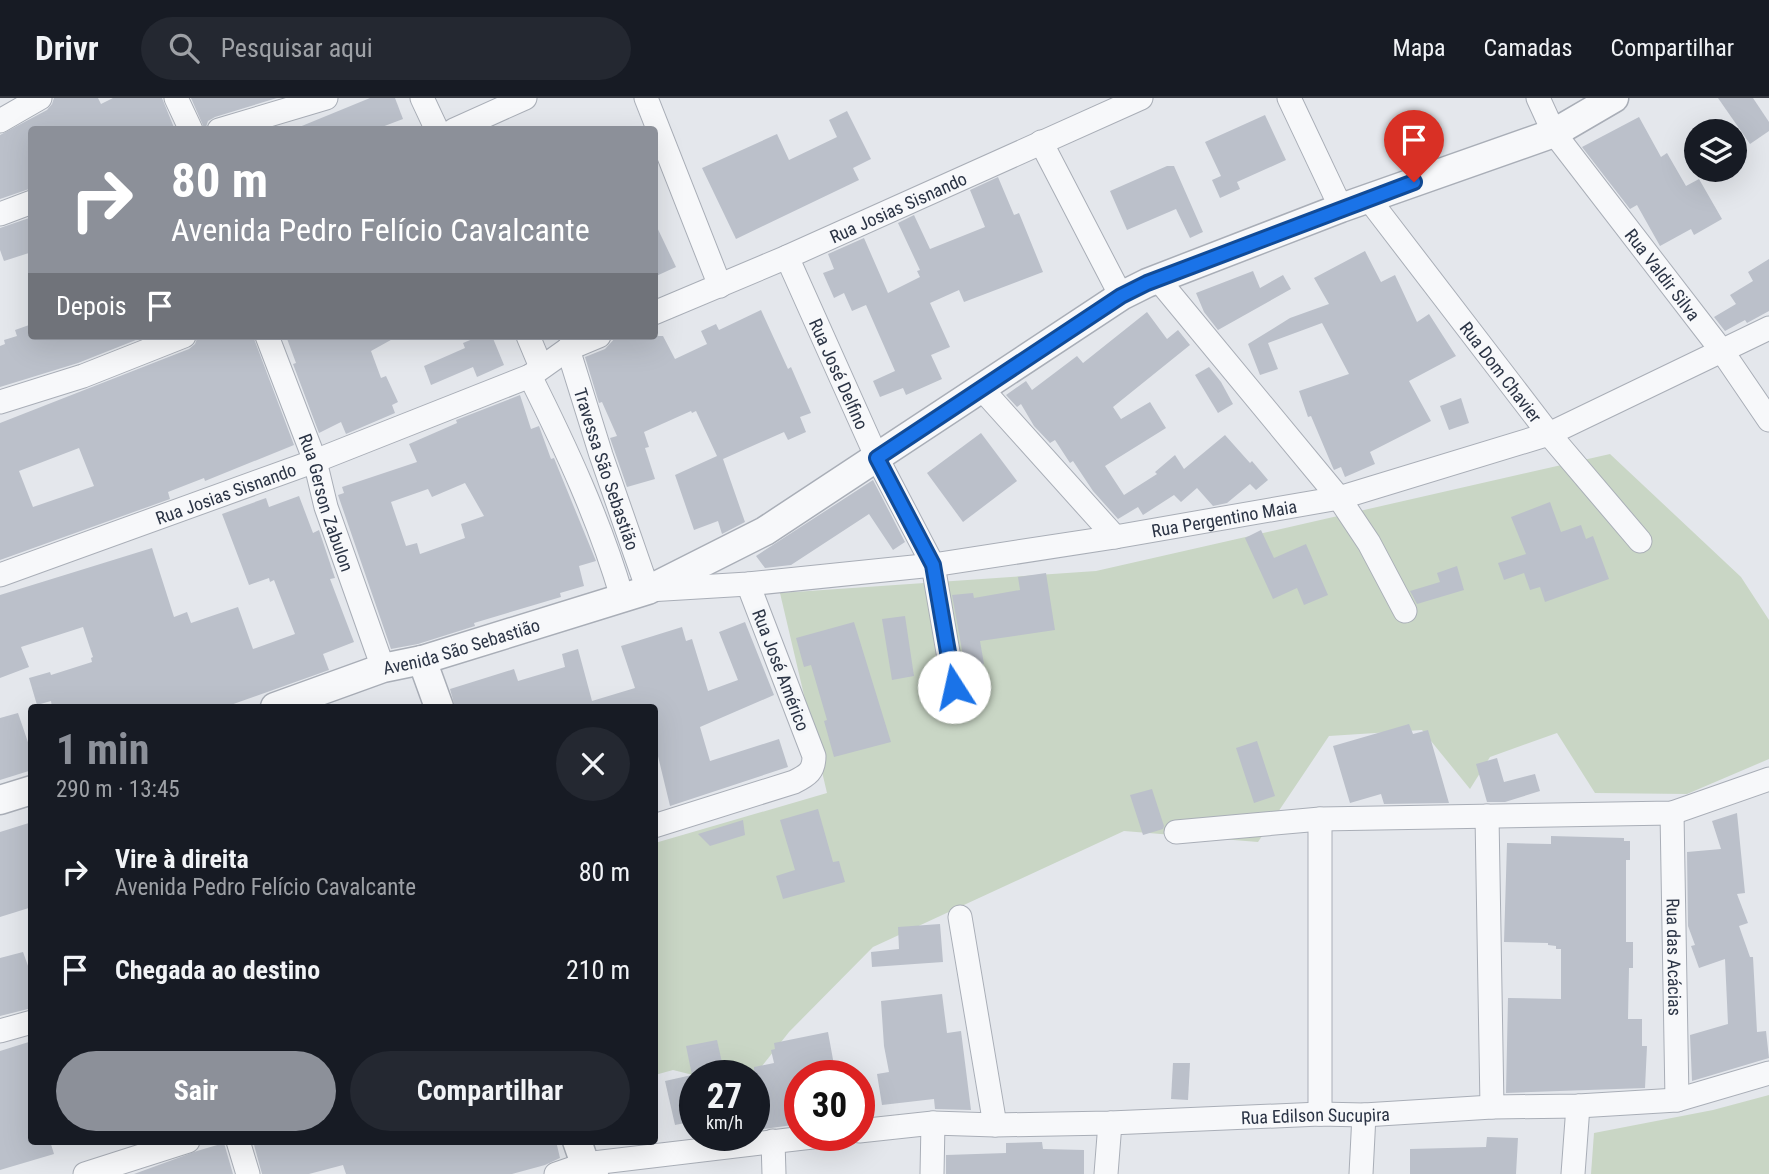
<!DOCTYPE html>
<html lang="pt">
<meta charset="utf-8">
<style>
:root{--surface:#171b24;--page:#242831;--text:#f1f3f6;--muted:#9ea1a6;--line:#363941;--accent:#8c9099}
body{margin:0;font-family:"Roboto Condensed",sans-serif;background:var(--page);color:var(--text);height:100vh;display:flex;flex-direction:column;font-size:26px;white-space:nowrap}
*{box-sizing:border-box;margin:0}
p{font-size:23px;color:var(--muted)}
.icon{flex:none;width:38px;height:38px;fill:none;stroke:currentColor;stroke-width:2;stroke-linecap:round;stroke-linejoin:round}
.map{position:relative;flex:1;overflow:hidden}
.details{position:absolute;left:28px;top:606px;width:630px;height:441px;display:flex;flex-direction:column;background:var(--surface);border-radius:7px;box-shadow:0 7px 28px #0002}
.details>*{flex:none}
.top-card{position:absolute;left:28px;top:28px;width:630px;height:214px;border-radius:7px;box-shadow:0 7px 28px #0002;background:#8c9099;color:#fff;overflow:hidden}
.controls{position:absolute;left:1684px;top:21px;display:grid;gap:14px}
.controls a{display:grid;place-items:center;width:63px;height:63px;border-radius:50%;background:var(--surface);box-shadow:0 7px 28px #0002;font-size:35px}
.speed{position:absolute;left:679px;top:962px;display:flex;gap:14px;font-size:35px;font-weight:700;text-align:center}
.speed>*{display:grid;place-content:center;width:91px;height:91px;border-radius:50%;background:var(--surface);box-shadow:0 7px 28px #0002;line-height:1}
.speed small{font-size:18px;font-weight:400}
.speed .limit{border:10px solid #d22;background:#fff;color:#111}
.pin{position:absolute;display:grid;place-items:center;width:60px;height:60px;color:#fff;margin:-72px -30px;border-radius:50% 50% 50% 0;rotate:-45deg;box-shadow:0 0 7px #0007}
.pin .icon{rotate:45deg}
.me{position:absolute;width:77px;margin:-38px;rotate:350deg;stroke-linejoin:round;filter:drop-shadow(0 0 5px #0008)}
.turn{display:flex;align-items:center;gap:24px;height:147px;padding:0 28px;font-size:32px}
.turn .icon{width:91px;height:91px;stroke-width:2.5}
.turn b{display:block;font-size:49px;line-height:60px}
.then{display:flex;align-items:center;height:66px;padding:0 28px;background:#0003;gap:14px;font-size:26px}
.round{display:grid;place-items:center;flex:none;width:74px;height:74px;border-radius:37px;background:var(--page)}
.summary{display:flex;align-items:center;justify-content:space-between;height:119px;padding:0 28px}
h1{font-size:42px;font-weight:700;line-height:52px;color:var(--accent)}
.action{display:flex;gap:14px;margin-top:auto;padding:14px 28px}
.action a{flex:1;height:80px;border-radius:42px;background:var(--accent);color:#fff;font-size:28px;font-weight:700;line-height:80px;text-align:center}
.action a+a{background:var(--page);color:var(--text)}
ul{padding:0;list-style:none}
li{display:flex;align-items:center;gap:21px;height:98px;padding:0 28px}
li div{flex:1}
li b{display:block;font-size:26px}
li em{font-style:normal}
header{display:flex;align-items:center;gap:42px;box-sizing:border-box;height:98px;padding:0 35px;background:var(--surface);border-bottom:2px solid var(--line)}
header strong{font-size:33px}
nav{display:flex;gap:38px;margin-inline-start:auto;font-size:24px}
.search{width:490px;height:63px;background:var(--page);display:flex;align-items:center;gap:18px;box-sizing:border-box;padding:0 24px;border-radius:38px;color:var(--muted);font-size:26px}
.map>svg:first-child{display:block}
</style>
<header>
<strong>Drivr</strong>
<div class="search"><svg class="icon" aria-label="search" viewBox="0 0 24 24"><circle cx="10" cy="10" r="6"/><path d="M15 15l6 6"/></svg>Pesquisar aqui</div>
<nav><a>Mapa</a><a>Camadas</a><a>Compartilhar</a></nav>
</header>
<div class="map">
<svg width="1769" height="1076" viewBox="0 0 1769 1076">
<rect width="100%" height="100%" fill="#e4e7ec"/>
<!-- green -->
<g fill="#c9d6c5">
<path d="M1610,356L1741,479L1769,522V661L1687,696L1595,695L1557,635L1490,659L1470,691L1422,632L1329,638L1258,744L1124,733L873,849L789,934L754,978H697L673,972L655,977V745L827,695L780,495L1096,473Z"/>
<path d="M1769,997V1076H1591L1594,1035L1713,1012Z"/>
</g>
<!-- building -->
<g fill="#bbc0ca" fill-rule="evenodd">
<path d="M54,0H98L101,6L113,0H162L175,32H32V90L0,101V37L47,12L52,6Z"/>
<path d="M191,0H277L215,19L208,23L205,32Z"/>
<path d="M370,0H395L403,21L374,32H292Z"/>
<path d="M1718,0H1753L1769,24V33L1750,46Z"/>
<path d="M847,13L871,61L853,70L859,82L736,141L702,70L777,36L789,62L837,39L829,22Z"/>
<path d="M1265,17L1286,62L1237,84L1240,91L1220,100L1212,82L1221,78L1205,44Z"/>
<path d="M1639,19L1661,59L1667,55L1686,88L1699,81L1722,121L1694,137L1691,131L1660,148L1637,107L1630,111L1582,49Z"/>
<path d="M1167,68H1174L1203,134L1190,140L1176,111L1127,132L1110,93Z"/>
<path d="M998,79L1014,117L1019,115L1043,174L964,204L959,192L930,205L950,249L931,257L942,281L906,297L903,290L880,299L873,283L895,273L866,207L852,213L844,195L834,200L823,175L834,171L828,156L864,140L888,195L920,179L917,173L920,172L898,125L914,117L930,151L985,129L970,92Z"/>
<path d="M32,119V154L4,163L0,152V130Z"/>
<path d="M654,123L676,169L654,179Z"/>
<path d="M1365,153L1381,184L1395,177L1417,224L1429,216L1456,258L1409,283L1431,323L1370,354L1375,366L1345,379L1341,369L1334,372L1333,370L1311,318L1308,319L1299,293L1349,276L1322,225L1268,245L1278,271L1260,277L1248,246L1290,220L1329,206L1314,180Z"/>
<path d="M1769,161V213L1747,225L1745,222L1725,233L1714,219L1736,206L1730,197L1753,183L1748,174Z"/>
<path d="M1253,173L1260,190L1283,177L1291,191L1218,232L1204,214L1196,195Z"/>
<path d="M761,212L788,271L791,269L811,315L800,319L806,334L788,342L784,334L723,361L745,424L722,436L718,423L694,432L675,377L717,358L696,313L692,315L691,313L644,334L649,349L645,350L655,381L627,389L610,340L617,338L602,304L599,305L585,259L605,251L617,238H663L675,261L707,246L701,233L716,226L719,232Z"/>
<path d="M1147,214L1167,241L1178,232L1190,247L1113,309L1121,321L1150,304L1166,330L1105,368L1124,397L1157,376L1155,374L1175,357L1184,371L1225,337L1250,365L1252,363L1268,382L1256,392L1250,386L1227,405L1213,408L1197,390L1181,404L1174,397L1143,417L1138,409L1118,421L1093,393L1073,363L1070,365L1055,342L1050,345L1034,328L1021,306L1017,309L1006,297L1026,283L1032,292L1077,258L1083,265Z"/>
<path d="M32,226V238H146L78,265L0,289V248L5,246L4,242L17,238L15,232Z"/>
<path d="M198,238H253L294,347L205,383L204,380L168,394L170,401L0,462V325L189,251L195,246ZM79,350L94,388L33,409L19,373Z"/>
<path d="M286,238H398L371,253L381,280L386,278L398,304L392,307L395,315L346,336L341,324L319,335L293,266L296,265Z"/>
<path d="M480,238H492L504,267L477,279L473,269L431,287L424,268L465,250L463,245Z"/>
<path d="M1209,269L1221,284L1233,306L1218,315L1195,277Z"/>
<path d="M520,297L531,331L539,328L551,361L554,360L556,365L596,463L579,468L584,488L560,495L561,499L474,525L475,528L418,546L391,551L338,397L344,395L342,389L417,364L409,346L457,325L456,322ZM465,385L484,418L461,426L465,440L420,456L417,445L406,448L391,404L428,391L432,399Z"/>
<path d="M1461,300L1469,325L1449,332L1440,308Z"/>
<path d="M981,335L1017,383L963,424L927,375Z"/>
<path d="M873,382L905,444L893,452L869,416L791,467L765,470L756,458Z"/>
<path d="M299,398L313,435L319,432L335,480L330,481L354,544L323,556L329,572L225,609H52L51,603L37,607L29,580L50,574L51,577L92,564L91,560L93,559L83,529L21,549L29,569L0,580V497L152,450L174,519L187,514L191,525L238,509L253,551L295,536L274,482L270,484L269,480L249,487L222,416L266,400L269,409Z"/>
<path d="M1550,404L1561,434L1581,427L1586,441L1593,438L1609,481L1545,504L1540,489L1530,492L1524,475L1504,482L1498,465L1526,456L1511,419Z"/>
<path d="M1261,432L1274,460L1306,446L1328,497L1304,507L1297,490L1273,501L1245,440Z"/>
<path d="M1457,468L1464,492L1417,506L1410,493L1440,484L1437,475Z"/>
<path d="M1046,475L1055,532L980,543L984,566L965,569L952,497L973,495L974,500L1020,492L1018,479Z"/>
<path d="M905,518L914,578L892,582L882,521Z"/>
<path d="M745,524L774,597L700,629L710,663L779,641L788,669L670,708L657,654L654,655V609H455L450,591L514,571L518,583L565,569L562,556L578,551L592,603L635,590L621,548L682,529L686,543L692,541L708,593L738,582L719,534Z"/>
<path d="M854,524L891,644L834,659L824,623L827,622L811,567L804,569L796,540Z"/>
<path d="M18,615L32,656V672L0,682V620Z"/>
<path d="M1409,626L1413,636L1428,632L1449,705L1384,706L1381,696L1350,705L1333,648Z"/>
<path d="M1257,643L1275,698L1254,705L1236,650Z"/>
<path d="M1497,660L1504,684L1535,676L1540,693L1505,704H1487L1476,666Z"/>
<path d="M1152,691L1164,728L1163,731L1143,737L1130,697Z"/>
<path d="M818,711L833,764L839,763L845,784L783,801L776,778L795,772L780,722Z"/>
<path d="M1737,715L1745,795L1737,796L1748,825L1739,828L1750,859H1753L1757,934L1766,933L1769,960L1692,983L1690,937L1728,926L1725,861L1699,870L1691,848L1695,847L1688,828L1687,754L1721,751L1712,723Z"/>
<path d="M743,722L745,737L710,748L698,736Z"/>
<path d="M32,724V809L0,819V734Z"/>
<path d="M1551,738L1624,740V743H1630V762H1626V844H1633V870H1629L1628,921H1642V948H1647L1645,990L1506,995L1508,900L1561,901V851H1556V848L1548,847V845L1504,844L1507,745L1551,746Z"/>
<path d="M940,826L943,864L872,869L871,854L899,851L898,829Z"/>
<path d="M23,854L32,879V910L0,918V860Z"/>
<path d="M942,896L947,935L961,933L971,1012L935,1011L934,1001L882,1007L877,976L889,974L884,948L881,903Z"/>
<path d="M828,934L836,978H800V1002L795,1003L800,1026L757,1032L754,1019V969L774,965L771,952L775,951L774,945Z"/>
<path d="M717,942L725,978H695V1023L675,1027L665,983L692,977L686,948Z"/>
<path d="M32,943V1043H50L54,1056L0,1072V953Z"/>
<path d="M1173,965H1190L1188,1002L1171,1001Z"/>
<path d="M1487,1039L1518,1040L1516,1076H1410V1051L1486,1049Z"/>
<path d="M253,1043H556L560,1060L545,1067L512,1076H346L343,1067L309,1076H262Z"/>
<path d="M1042,1044L1043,1051L1084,1052V1076H946V1057L1006,1055V1045Z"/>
<path d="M224,1045L233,1076H134L197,1053Z"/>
</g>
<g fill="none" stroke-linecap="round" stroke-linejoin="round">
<!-- minor casing -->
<g stroke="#a9aeb7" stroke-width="25">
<g id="minor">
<path d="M176,0L191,32"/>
<path d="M422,0L437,32"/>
<path d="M646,0L720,188"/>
<path d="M1289,0L1341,110"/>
<path id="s1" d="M1538,0L1554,35L1722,253L1769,322"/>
<path d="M0,23L40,0"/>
<path d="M219,32L326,0"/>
<path d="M454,32L525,0"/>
<path d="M1041,44L1121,198"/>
<path id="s2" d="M1368,100L1549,336L1640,443"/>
<path d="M0,116L32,104"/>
<path id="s3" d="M787,159L877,360L933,467L954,589"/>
<path d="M1157,180L1339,400L1369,445L1405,513"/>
<path id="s4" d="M654,215L787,159L1141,0"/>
<path id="s5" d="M267,238L315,363L326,409L383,570"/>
<path d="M528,238L541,269"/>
<path id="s6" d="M568,251L601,357L648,492L748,486L933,467L1115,439L1339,400L1549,336L1769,230"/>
<path d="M530,278C566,350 599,421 622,499"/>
<path d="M981,290L1115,439"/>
<path d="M0,304L83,278L184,238"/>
<path id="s7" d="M0,477L315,363L530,278L568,251L599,238"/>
<path id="s8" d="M1672,715L1677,1002"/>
<path d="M1487,718L1492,1009"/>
<path d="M654,728L794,684C808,677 814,673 814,658L748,486"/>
<path d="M1176,734L1320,721L1672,715L1769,681"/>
<path d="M960,819L995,1027"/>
<path d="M0,933L32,924"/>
<path d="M1320,1016V721"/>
<path id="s9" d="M859,1033L933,1025L995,1027L1110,1025L1320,1016L1364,1017L1492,1009L1578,1008L1677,1002L1769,975"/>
<path d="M238,1043L248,1076"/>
<path d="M773,1043L774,1076"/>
<path d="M85,1076L188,1043"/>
<path d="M556,1076L585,1066L821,1038"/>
<path d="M932,1076L933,1025"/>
<path d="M1106,1076L1110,1025"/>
<path d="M1361,1076L1364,1017"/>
<path d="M1573,1076L1578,1008"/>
</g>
</g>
<!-- tertiary casing -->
<g stroke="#a9aeb7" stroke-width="31">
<g id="tertiary">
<path d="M422,562L439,609"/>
<path id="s10" d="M275,609L383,570L422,562L648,492L765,433L1121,198L1147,185L1341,110L1554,35L1614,0"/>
<path d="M0,702L32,692"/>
<path d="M577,1043L585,1066L594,1076"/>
</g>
</g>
<!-- minor -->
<use href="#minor" stroke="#f7f8fa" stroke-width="23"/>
<!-- tertiary -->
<use href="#tertiary" stroke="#f7f8fa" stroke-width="28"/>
</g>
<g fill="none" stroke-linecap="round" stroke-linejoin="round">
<!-- route casing -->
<g stroke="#114b97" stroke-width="18">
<path id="route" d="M954,589L933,467L877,360L1121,198L1147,185L1414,84"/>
</g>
<!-- route -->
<use href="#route" stroke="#1a73e8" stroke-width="12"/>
</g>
<g text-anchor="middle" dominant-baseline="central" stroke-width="7" stroke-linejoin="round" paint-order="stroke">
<!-- street labels -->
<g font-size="18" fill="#2b3445" stroke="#f4f6f9">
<text stroke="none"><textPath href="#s4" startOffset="266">Rua Josias Sisnando</textPath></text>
<text stroke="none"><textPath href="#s1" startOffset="217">Rua Valdir Silva</textPath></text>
<text stroke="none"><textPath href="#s2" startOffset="219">Rua Dom Chavier</textPath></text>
<text stroke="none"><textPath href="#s3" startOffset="128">Rua José Delfino</textPath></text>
<text stroke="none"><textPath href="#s6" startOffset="126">Travessa São Sebastião</textPath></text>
<text stroke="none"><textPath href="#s7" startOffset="240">Rua Josias Sisnando</textPath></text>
<text stroke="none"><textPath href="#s5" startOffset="177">Rua Gerson Zabulon</textPath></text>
<text stroke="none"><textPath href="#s6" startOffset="835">Rua Pergentino Maia</textPath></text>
<text stroke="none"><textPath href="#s10" startOffset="196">Avenida São Sebastião</textPath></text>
<text transform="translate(781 572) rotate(69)">Rua José Américo</text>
<text stroke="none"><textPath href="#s8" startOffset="144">Rua das Acácias</textPath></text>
<text stroke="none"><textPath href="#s9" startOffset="457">Rua Edilson Sucupira</textPath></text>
</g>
</g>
</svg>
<div class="controls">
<a><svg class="icon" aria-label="layers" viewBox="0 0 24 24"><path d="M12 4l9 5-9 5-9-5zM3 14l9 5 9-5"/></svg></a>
</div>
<div class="speed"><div>27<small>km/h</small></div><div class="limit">30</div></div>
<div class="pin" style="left:1414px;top:84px;background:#d93025"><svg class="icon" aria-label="arrive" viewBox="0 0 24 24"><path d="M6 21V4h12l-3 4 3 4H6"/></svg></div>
<svg class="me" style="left:954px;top:589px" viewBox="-20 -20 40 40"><circle r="19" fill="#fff"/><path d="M0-13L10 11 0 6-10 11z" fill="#1a73e8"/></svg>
<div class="top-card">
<div class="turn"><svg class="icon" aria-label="right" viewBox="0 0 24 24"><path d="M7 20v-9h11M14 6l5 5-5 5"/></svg><div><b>80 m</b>Avenida Pedro Felício Cavalcante</div></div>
<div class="then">Depois<svg class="icon" aria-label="arrive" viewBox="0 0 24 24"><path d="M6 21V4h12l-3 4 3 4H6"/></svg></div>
</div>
<section class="details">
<div class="summary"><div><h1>1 min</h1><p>290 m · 13:45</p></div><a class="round"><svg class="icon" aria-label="close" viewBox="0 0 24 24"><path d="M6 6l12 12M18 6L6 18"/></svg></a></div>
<ul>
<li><svg class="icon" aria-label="right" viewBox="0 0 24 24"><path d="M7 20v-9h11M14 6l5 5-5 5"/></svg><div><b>Vire à direita</b><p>Avenida Pedro Felício Cavalcante</p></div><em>80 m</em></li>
<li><svg class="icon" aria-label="arrive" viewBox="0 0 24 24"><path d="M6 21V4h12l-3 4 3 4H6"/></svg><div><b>Chegada ao destino</b></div><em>210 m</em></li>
</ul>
<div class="action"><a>Sair</a><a>Compartilhar</a></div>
</section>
</div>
